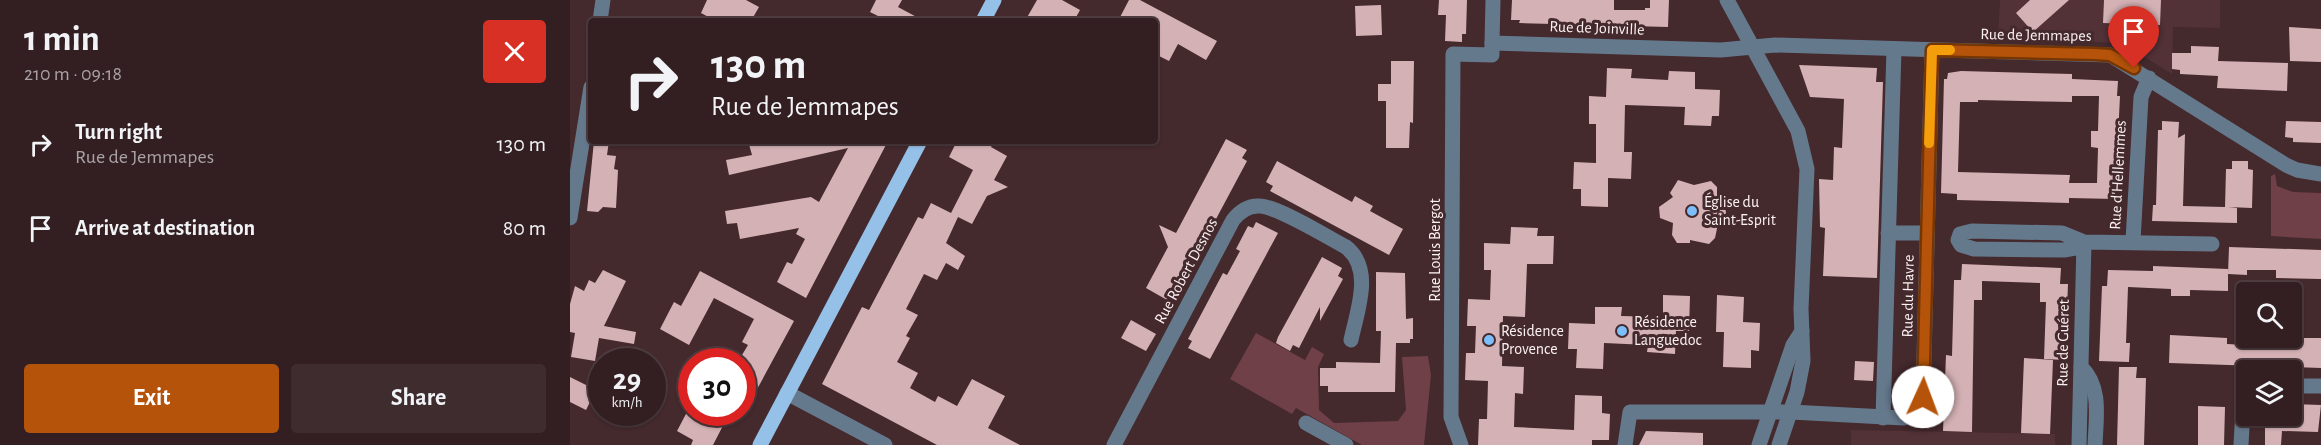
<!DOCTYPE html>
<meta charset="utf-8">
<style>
:root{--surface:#331f22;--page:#3e2c2f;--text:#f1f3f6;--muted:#a9a2a5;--line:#4e3d40;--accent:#b45309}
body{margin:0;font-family:"Alegreya Sans",sans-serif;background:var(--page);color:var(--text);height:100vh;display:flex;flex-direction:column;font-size:22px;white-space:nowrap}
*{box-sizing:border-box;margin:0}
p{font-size:20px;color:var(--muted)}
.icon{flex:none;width:33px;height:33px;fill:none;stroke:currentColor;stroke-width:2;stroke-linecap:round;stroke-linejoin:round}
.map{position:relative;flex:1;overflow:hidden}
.panel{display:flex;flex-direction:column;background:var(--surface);width:570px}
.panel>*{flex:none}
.guide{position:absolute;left:18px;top:18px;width:570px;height:126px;border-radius:6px;box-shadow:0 2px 4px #0004,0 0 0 2px var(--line);background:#331f22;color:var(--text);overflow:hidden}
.tools{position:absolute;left:1666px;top:282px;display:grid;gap:12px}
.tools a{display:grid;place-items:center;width:66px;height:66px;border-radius:6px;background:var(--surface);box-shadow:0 2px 4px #0004,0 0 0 2px var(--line);font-size:30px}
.speed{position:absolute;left:18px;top:348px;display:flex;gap:12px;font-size:30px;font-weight:700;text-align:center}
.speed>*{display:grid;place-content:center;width:78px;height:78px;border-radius:50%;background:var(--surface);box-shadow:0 2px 4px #0004,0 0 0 2px var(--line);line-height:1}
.speed small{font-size:15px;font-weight:400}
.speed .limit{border:9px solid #d22;background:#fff;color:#111}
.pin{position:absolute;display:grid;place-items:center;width:51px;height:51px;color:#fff;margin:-62px -26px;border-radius:50% 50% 50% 0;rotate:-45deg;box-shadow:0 0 6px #0007}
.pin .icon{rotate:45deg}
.me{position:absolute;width:66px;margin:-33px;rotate:2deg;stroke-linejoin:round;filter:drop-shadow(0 0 4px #0008)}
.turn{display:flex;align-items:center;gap:21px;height:126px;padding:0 24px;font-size:27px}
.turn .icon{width:78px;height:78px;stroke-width:2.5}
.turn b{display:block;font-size:42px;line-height:51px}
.round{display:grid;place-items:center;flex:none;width:63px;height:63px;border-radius:6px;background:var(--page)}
.overview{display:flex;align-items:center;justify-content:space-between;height:102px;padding:0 24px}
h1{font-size:36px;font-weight:700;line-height:45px}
.primary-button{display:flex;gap:12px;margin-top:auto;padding:12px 24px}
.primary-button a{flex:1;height:69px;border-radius:6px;background:var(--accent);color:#fff;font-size:24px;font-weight:700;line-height:69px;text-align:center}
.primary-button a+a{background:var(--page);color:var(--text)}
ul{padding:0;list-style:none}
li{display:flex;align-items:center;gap:18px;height:84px;padding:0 24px}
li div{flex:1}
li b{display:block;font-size:22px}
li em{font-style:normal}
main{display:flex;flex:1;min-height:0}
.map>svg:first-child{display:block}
</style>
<main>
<section class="panel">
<div class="overview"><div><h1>1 min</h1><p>210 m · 09:18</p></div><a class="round" style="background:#d93025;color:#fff"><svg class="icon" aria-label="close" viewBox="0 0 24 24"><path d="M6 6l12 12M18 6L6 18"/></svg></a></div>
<ul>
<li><svg class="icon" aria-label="right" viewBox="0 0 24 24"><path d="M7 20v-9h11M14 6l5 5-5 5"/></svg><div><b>Turn right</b><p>Rue de Jemmapes</p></div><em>130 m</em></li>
<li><svg class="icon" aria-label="arrive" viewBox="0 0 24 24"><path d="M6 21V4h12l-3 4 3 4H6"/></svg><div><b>Arrive at destination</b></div><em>80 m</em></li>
</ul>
<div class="primary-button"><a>Exit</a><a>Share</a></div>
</section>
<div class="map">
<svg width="1751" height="445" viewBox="0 0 1751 445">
<rect width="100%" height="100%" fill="#44292d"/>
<!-- built -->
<g fill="#523137">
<path d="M1430,0H1650V28L1603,27L1602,74L1555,45L1545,43L1428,37Z"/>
<path d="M1281,430L1485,434V445H1281Z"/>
</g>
<!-- green -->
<g fill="#6f4048">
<path d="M1705,174L1707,186L1723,192L1751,193V239L1701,236V176Z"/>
<path d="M686,333L735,360L742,347L754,354L748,367L749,410L764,423L828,421L836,410L832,357L858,356L861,375L854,445H792L726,408L722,414L660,379Z"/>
</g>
<!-- building -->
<g fill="#d4b1b5" fill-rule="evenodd">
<path d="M137,0H176L189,7L181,21H146L131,13Z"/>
<path d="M306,0H332L328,7L354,21H318L300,12Z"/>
<path d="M467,0H492L510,10L504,21H455Z"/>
<path d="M559,0H570L647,41L636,60L608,44L599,61L585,54V21H548Z"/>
<path d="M869,0H897L896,34H892V42L875,41L876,15H868Z"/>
<path d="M942,0H1044V10H1075V8H1080V0H1099L1098,27L949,23L950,20H941Z"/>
<path d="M1460,0H1499L1463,32L1446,13Z"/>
<path d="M1534,0H1591L1590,25L1533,23Z"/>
<path d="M811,5L812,35L786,36L785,6Z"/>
<path d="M1719,27L1751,29V62L1720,61Z"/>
<path d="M1621,46L1649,47L1648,61L1718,63L1717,91L1647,88L1648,76L1610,74V70L1602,69V53H1621Z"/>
<path d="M821,61H844L843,123L840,122L839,148H816V101H808V84H821Z"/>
<path d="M1229,65L1307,68L1306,82H1313L1307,278L1253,276L1255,228L1250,227L1249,179L1263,180L1264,147L1272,148L1274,99L1240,97Z"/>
<path d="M1037,68L1062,69L1061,78L1098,80L1099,71L1125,72V89L1150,90L1149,116H1142L1141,126L1114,125L1115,107L1055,105L1054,152H1062L1061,179L1038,178V207L1011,206V189H1003L1004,162L1026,163V124H1019V96L1036,97Z"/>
<path d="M1391,71L1502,74V79L1548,81L1547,96H1550L1545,199L1499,198V203L1387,200V194L1371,193L1374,79H1377L1378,73ZM1502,96H1529L1528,131H1521V147L1528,148L1527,183H1499L1500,175L1388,172L1390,102H1408V100L1502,102Z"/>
<path d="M1592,121L1609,122L1608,138L1615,134L1613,206L1655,207L1656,169H1662V161H1678V169L1683,170L1682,208L1658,207L1667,208V223L1582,221L1583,205H1586L1588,130H1592Z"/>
<path d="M1716,121L1751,122V143L1723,142V138L1715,137Z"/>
<path d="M656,139L677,150L672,158L677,161L646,219L641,217L629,241L631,248L606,295L601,293L597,300L576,288L598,247L589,225L606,233Z"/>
<path d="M24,141H39L37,155L46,156L44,169L48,170L46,208L33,207L28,212L17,211Z"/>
<path d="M178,141H318L236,298L207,282L217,262L222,264L235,239L226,234L229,228L170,239L167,223L157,224L155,211L241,197L249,202L278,148L159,175L156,160L182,155Z"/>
<path d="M387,141H424L421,147L437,156L424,180L438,187L417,196L402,224L388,217L376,243L395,256L388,270L376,263L367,280L354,274L336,309L348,315L336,336L340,338L327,362L348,373L340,388L365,402L368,396L387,406L402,379L435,396L418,428L450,445H367L252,384L292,307L299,310L348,217L353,219L361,203L381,213L403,170L379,157Z"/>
<path d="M707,161L782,202L785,196L803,206L800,211L833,229L819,255L700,191L703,186L696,182Z"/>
<path d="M1108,180L1124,185L1141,181L1147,187V197L1155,206L1156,213L1148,224L1145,238L1139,244L1120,240V243H1107L1102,235L1103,223L1090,218L1089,207L1103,197L1100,193Z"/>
<path d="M686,222L708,233L640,359L618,348L622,341L618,339L653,273L657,275L670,251L666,249L678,226L683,228Z"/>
<path d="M941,227L968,228L967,236H984L983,264H957L955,317L933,316L932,366L954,367L953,394L945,393L944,427L1004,430L1005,395L1032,396V413L1040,414L1039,440H1022V445H908L909,419H917L918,381L895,380L896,353H905L906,326H897L898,299L920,300L921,270H914V243L940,244Z"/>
<path d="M1659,247L1751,250V279L1706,278V270H1677V275L1658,274Z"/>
<path d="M752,257L772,268L768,276L773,279L750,321V307L729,348L723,345L720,351L706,343L708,337Z"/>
<path d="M1392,264L1491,268L1490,284H1498L1495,360L1474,359L1476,302H1470V283L1412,281V300H1404L1402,432L1373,431L1376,355L1382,356L1384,280H1391Z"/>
<path d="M1583,266L1658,269V291L1620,290V296H1601V289L1558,287L1556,343H1560L1559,362L1529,361L1532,286H1537L1538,270L1583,271Z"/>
<path d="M33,270L56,281L34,326L66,332L64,344L29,338L25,361L1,357L5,333L0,332V304L5,286L14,291L19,280L25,283Z"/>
<path d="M130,271L224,321L172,417V355L178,345L172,342L184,319L144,298L119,345L90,329L104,302L111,306Z"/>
<path d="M806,272L835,273L836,319L843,318V339H840V343H826L825,392H758V386H750V368H766V362L810,363L811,331H806Z"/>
<path d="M1093,295L1120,296L1119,331H1106L1105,354L1077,352L1078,345L1034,343L1033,369L1006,368L1007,349H998L999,323L1025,324V307H1052L1051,316L1093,317Z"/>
<path d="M1147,295L1174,297L1173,322L1190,323L1189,351L1181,350V368L1153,367L1154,332H1146Z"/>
<path d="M561,320L586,334L576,351L551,338Z"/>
<path d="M1600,335L1657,338V344L1676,345H1694L1695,338H1751V368L1599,363Z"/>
<path d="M1454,358L1483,360L1480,434L1451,433Z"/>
<path d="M1285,361L1304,362L1303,381L1284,380Z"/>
<path d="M1549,367H1567L1566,378H1576L1574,445H1547Z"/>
<path d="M0,377L26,390L16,410L0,402Z"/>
<path d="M1722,404L1751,405L1748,432L1712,431L1711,445H1695V416H1722Z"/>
<path d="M1628,406L1655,407L1654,445H1628Z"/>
<path d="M117,412H160L143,445H121L123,440L107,431Z"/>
<path d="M1076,431L1133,433V445H1069Z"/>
</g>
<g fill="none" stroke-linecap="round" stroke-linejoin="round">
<!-- minor -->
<g stroke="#65798c" stroke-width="15">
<path d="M1157,0L1228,131L1237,169L1231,309L1233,361L1227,392L1209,445"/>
<path d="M30,21L33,0"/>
<path d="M922,43L923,0"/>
<path d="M0,218L21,87"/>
<path d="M1318,233H1357"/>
<path d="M1563,241L1571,97L1579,78"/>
<path d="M1511,367C1532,387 1526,418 1525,445"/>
<path d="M1722,386H1751"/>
<path d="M217,393L315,445"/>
<path d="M1313,418L1324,49"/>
<path d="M736,423L776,445"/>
<path d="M544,445L663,220C670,211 678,205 690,206C709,207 757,237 776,247C804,269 787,311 781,340"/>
<path d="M891,445L881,417L883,54L922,55V43L1151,50L1205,45L1540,55L1716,165L1727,170L1751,174"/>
<path d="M1055,445L1060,412H1221L1334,418L1348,411L1353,397L1362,50"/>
<path d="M1189,445L1223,345L1232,331"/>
<path d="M1509,445L1514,242L1492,233L1402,231L1390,234L1388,240L1391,245L1404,249L1494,250L1505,248L1514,242L1642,244"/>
<path d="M1671,445L1673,409L1677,398"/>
</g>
<!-- major -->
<g stroke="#95c0e7" stroke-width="15">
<path d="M413,21L424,0"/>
<path d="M190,445L350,141"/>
</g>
</g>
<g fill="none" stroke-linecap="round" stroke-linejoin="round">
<!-- route casing -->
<g stroke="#753606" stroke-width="15">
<path id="route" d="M1353,397L1362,50L1525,54L1540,55L1564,68"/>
</g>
<!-- route -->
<use href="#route" stroke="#b45309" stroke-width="10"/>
<!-- slow -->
<path stroke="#f59e0b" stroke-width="10" d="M1359,143L1362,50H1380"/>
</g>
<!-- markers -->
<g fill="#7cbef9" stroke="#44292d" stroke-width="2">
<circle cx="1122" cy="211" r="6"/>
<circle cx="1052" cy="331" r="6"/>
<circle cx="919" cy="340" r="6"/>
</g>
<g text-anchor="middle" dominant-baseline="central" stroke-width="6" stroke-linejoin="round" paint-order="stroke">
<!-- street labels -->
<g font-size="16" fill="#fcf1f2" stroke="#44292d">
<text transform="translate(1027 28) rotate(2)">Rue de Joinville</text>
<text transform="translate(1466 35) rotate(1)">Rue de Jemmapes</text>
<text transform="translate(1548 175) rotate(-87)">Rue d'Hellemmes</text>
<text transform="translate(865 250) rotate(-90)">Rue Louis Bergot</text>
<text transform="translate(616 271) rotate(-62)">Rue Robert Desnos</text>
<text transform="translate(1338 296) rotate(-89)">Rue du Havre</text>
<text transform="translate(1493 343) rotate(-89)">Rue de Guéret</text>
</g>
<!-- poi labels -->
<g font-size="16" fill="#fcf1f2" stroke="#44292d" text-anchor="start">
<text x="1134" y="202">Église du<tspan x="1134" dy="18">Saint-Esprit</tspan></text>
<text x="1064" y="322">Résidence<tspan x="1064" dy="18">Languedoc</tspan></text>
<text x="931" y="331">Résidence<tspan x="931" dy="18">Provence</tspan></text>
</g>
</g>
</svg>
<div class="tools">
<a><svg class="icon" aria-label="search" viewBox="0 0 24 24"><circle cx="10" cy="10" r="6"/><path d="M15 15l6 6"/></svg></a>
<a><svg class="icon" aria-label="layers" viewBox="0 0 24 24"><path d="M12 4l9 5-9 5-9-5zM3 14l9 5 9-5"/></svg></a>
</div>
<div class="speed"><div>29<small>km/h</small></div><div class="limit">30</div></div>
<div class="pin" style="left:1564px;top:68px;background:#d93025"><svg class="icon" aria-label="arrive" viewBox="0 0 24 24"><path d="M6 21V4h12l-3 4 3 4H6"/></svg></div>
<svg class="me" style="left:1353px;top:397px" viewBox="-20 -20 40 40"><circle r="19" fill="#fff"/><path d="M0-13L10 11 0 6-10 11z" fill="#b45309"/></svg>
<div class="guide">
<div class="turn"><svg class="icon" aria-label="right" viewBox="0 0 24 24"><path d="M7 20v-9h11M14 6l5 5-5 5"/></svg><div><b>130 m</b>Rue de Jemmapes</div></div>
</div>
</div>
</main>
